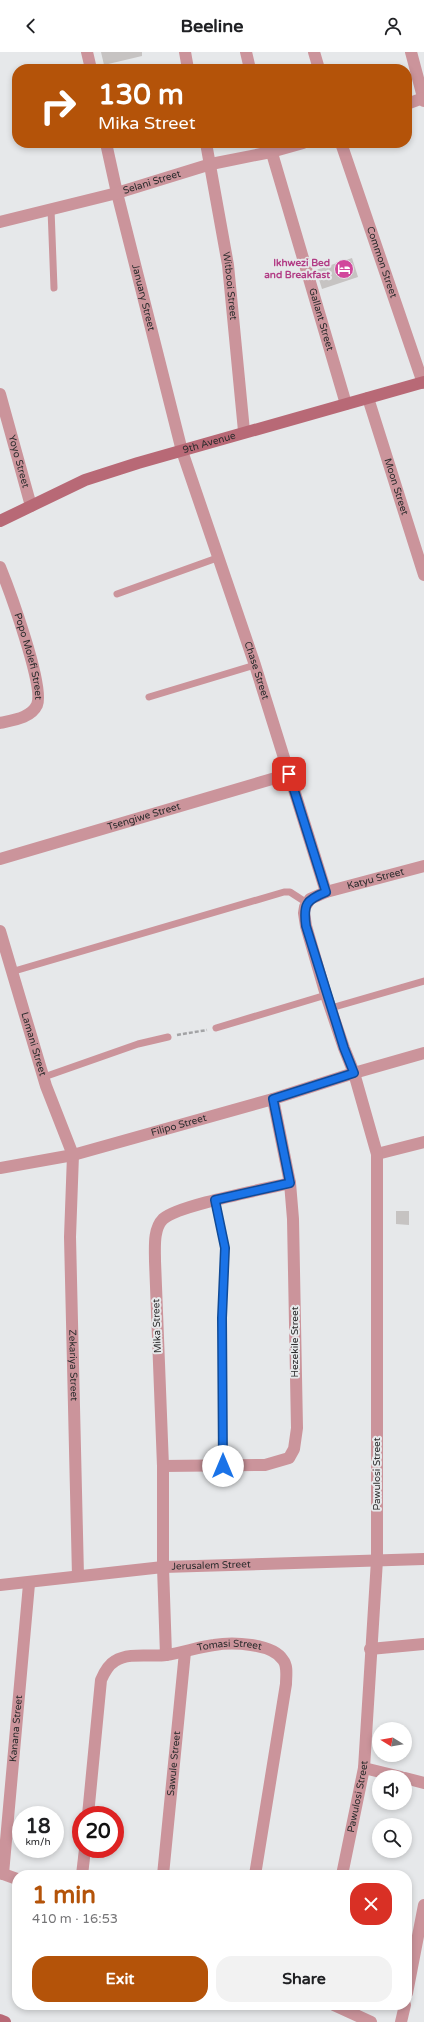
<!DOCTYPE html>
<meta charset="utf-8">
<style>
:root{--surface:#fff;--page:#f2f2f2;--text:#202124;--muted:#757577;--accent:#b45309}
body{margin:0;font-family:"Varela Round",sans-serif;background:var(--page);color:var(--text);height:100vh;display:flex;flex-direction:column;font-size:15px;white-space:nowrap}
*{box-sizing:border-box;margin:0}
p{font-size:13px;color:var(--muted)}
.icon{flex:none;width:22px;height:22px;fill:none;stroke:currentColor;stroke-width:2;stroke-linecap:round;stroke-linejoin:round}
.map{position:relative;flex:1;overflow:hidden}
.side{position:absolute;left:12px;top:1818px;width:400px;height:140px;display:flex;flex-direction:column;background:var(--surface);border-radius:16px;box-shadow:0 2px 6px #0003}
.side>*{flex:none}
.banner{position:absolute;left:12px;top:12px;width:400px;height:84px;border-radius:16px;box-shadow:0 2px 6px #0003;background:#b45309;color:#fff;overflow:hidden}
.needle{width:26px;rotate:281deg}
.tools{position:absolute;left:372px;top:1670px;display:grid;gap:8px}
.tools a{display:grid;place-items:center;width:40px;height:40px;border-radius:50%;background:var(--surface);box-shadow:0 2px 6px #0003;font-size:20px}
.speed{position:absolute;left:12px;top:1754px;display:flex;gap:8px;font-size:20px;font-weight:700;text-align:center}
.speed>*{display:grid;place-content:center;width:52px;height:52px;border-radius:50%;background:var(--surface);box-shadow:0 2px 6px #0003;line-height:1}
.speed small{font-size:10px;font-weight:400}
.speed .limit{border:6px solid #d22;background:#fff;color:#111}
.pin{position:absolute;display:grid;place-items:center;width:34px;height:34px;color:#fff;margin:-17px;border-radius:8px;box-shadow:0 2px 6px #0006}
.me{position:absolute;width:44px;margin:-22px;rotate:0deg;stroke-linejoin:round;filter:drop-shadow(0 0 3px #0008)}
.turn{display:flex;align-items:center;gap:14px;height:84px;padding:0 20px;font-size:18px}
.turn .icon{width:52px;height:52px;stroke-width:2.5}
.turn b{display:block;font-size:28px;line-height:34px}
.round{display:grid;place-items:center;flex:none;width:42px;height:42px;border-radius:16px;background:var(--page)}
.overview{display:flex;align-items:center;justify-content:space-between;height:68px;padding:0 20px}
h1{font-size:24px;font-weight:700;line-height:30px;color:var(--accent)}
.primary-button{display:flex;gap:8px;margin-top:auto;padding:8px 20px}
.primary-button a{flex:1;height:46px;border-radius:16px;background:var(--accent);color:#fff;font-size:16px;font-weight:700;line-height:46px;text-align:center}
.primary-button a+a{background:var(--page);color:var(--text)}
header{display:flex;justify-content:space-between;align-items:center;height:52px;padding:0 20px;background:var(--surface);font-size:18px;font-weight:700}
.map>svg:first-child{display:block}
</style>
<header><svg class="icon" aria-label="back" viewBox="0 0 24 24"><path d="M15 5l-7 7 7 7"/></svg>Beeline<svg class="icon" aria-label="person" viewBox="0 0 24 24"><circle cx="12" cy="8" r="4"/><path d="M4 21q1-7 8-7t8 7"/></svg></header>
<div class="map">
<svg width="424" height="1970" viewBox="0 0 424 1970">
<rect width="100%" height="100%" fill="#e6e8ea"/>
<!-- building -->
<g fill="#c6c3c2">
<path d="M101,0H142V4L104,13Z"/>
<path d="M352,206L358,225L322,237L316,218Z"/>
<path d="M396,1159H409V1173L396,1172Z"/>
</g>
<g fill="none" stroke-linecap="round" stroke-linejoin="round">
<!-- path -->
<path stroke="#a2a3a5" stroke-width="2.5" stroke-dasharray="4 2" stroke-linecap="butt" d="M177,983L207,978"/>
<!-- lane -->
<g stroke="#cb949b" stroke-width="7">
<path d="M51,157L54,236"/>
<path d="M117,542L217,506"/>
<path d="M149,645L255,613"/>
<path d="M11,920L284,840H290L307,851"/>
<path d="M331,956L424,929"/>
<path d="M216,976L326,943"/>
<path d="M44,1025L138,992L168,985"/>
<path d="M215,1148L225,1197L222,1266L223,1414"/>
</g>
<!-- street -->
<g stroke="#cb949b" stroke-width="12">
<path d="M87,0L91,17"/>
<path d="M185,0L188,17"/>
<path d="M246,0L250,17"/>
<path d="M314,0L319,17"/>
<path d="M411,0L424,49"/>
<path d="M407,52L423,46"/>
<path id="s1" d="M106,91L117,141L182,399L255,613L326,840"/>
<path id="s2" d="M206,91L228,213L244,379"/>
<path id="s3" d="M269,91L346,352"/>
<path id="s4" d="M341,91L423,331"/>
<path id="s5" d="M0,170L117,141L211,112L271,100L303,91"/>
<path id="s6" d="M0,342L31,454"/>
<path id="s7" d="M368,346L424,523"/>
<path id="s8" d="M0,515C9,537 45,635 37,653C31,666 13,668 0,671"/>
<path id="s9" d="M0,807L289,722"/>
<path id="s10" d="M0,879L46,1034L73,1103L70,1185L78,1524"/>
<path d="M377,1102L424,1090"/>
<path id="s11" d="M0,1116L73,1103L273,1047L354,1021L424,1001"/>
<path d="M163,1414L265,1413L289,1406L294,1397L297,1376L293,1167L290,1131L273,1047"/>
<path id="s12" d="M0,1533L163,1515L424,1507"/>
<path d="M370,1597L424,1592"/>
<path d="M166,1603L163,1515V1414L155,1209C155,1196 153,1177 163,1167C178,1153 266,1137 290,1131"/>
<path d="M364,1716L401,1725"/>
<path d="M405,1726L424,1731"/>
<path id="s13" d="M88,1763L101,1628C104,1621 108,1613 115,1609C129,1600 151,1605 166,1603C182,1601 198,1595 214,1593C232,1590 272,1591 283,1608C288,1614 286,1624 286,1632L255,1823"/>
<path d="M0,1821L17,1827"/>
<path id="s14" d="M3,1822L29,1532"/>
<path d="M82,1823L85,1797"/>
<path id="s15" d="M163,1823L185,1600"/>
<path id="s16" d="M342,1823L364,1716L377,1508V1102L354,1021L344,996L326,943L306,874L304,861L305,855L310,847L326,840L424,814"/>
<path d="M407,1941L424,1853"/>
<path d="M334,1953L371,1970"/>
<path d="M401,1970L405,1953"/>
</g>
<!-- secondary -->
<g stroke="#b86976" stroke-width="12">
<path id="s17" d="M0,469L85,428L138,411L424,330"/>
<path d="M0,1968L5,1970"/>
</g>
</g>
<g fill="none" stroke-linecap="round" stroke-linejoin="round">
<!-- route casing -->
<g stroke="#114b97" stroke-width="10">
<path id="route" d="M223,1414L222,1266L225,1196L215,1148L290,1131L273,1047L354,1021L344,996L306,874C303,852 306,848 326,840L289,722"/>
</g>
<!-- route -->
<use href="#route" stroke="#1a73e8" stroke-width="7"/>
</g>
<!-- icons -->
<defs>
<g id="hotel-disc" transform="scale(1)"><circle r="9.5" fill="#d1479c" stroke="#e6e8ea"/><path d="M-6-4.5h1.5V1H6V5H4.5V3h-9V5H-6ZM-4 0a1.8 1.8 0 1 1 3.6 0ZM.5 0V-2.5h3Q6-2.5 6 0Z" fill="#fff"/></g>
</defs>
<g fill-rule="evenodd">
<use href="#hotel-disc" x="344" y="217"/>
</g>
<g text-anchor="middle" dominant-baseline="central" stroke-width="4" stroke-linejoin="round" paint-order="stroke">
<!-- street labels -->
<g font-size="10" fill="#2c2c2d" stroke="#e6e8ea">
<text stroke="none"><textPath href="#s5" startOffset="157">Selani Street</textPath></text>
<text stroke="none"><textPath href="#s4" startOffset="126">Common Street</textPath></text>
<text stroke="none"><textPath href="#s2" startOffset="145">Witbooi Street</textPath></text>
<text stroke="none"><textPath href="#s1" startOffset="159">January Street</textPath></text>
<text stroke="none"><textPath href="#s3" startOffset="184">Gallant Street</textPath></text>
<text stroke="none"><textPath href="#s17" startOffset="224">9th Avenue</textPath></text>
<text stroke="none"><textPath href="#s6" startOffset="70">Yoyo Street</textPath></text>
<text stroke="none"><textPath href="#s7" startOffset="93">Moon Street</textPath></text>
<text stroke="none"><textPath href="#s8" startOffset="94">Popo Molefi Street</textPath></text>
<text stroke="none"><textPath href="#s1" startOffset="549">Chase Street</textPath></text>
<text stroke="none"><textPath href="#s9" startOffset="150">Tsengiwe Street</textPath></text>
<text stroke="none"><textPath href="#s16" startOffset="1060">Katyu Street</textPath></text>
<text stroke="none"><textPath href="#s10" startOffset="118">Lamani Street</textPath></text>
<text stroke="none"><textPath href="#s11" startOffset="184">Filipo Street</textPath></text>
<text transform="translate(157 1274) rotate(-92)">Mika Street</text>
<text transform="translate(295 1290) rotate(-90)">Hezekile Street</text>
<text stroke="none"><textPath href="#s10" startOffset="446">Zekariya Street</textPath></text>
<text transform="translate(377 1422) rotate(-90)">Pawulosi Street</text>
<text stroke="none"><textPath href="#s12" startOffset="212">Jerusalem Street</textPath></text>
<text stroke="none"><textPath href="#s13" startOffset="276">Tomasi Street</textPath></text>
<text stroke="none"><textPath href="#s14" startOffset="146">Kanana Street</textPath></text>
<text stroke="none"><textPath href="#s15" startOffset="112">Sawule Street</textPath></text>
<text stroke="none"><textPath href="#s16" startOffset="80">Pawulosi Street</textPath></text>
</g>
<!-- hotel labels -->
<g font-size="10" font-weight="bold" fill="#b23c85" stroke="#e6e8ea" text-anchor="end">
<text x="330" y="211">Ikhwezi Bed<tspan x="330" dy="12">and Breakfast</tspan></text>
</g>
</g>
</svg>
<div class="tools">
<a><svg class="needle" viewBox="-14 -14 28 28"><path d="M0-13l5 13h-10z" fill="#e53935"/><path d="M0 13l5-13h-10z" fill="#757577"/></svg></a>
<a><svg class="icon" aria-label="sound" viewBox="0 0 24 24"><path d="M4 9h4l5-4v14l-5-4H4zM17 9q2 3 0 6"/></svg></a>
<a><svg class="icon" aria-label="search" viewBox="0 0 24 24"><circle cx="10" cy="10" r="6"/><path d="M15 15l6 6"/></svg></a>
</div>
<div class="speed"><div>18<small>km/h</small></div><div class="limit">20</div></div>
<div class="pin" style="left:289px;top:722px;background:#d93025"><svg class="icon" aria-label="arrive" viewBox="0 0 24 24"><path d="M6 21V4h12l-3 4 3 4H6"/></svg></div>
<svg class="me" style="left:223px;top:1414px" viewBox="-20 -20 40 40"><circle r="19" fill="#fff"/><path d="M0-13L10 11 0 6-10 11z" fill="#1a73e8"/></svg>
<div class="banner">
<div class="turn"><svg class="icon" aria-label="right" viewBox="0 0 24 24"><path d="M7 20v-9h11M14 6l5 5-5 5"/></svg><div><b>130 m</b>Mika Street</div></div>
</div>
<section class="side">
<div class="overview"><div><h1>1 min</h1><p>410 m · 16:53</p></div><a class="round" style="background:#d93025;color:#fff"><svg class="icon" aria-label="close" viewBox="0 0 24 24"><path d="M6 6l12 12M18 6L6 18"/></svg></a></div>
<div class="primary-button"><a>Exit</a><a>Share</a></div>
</section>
</div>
